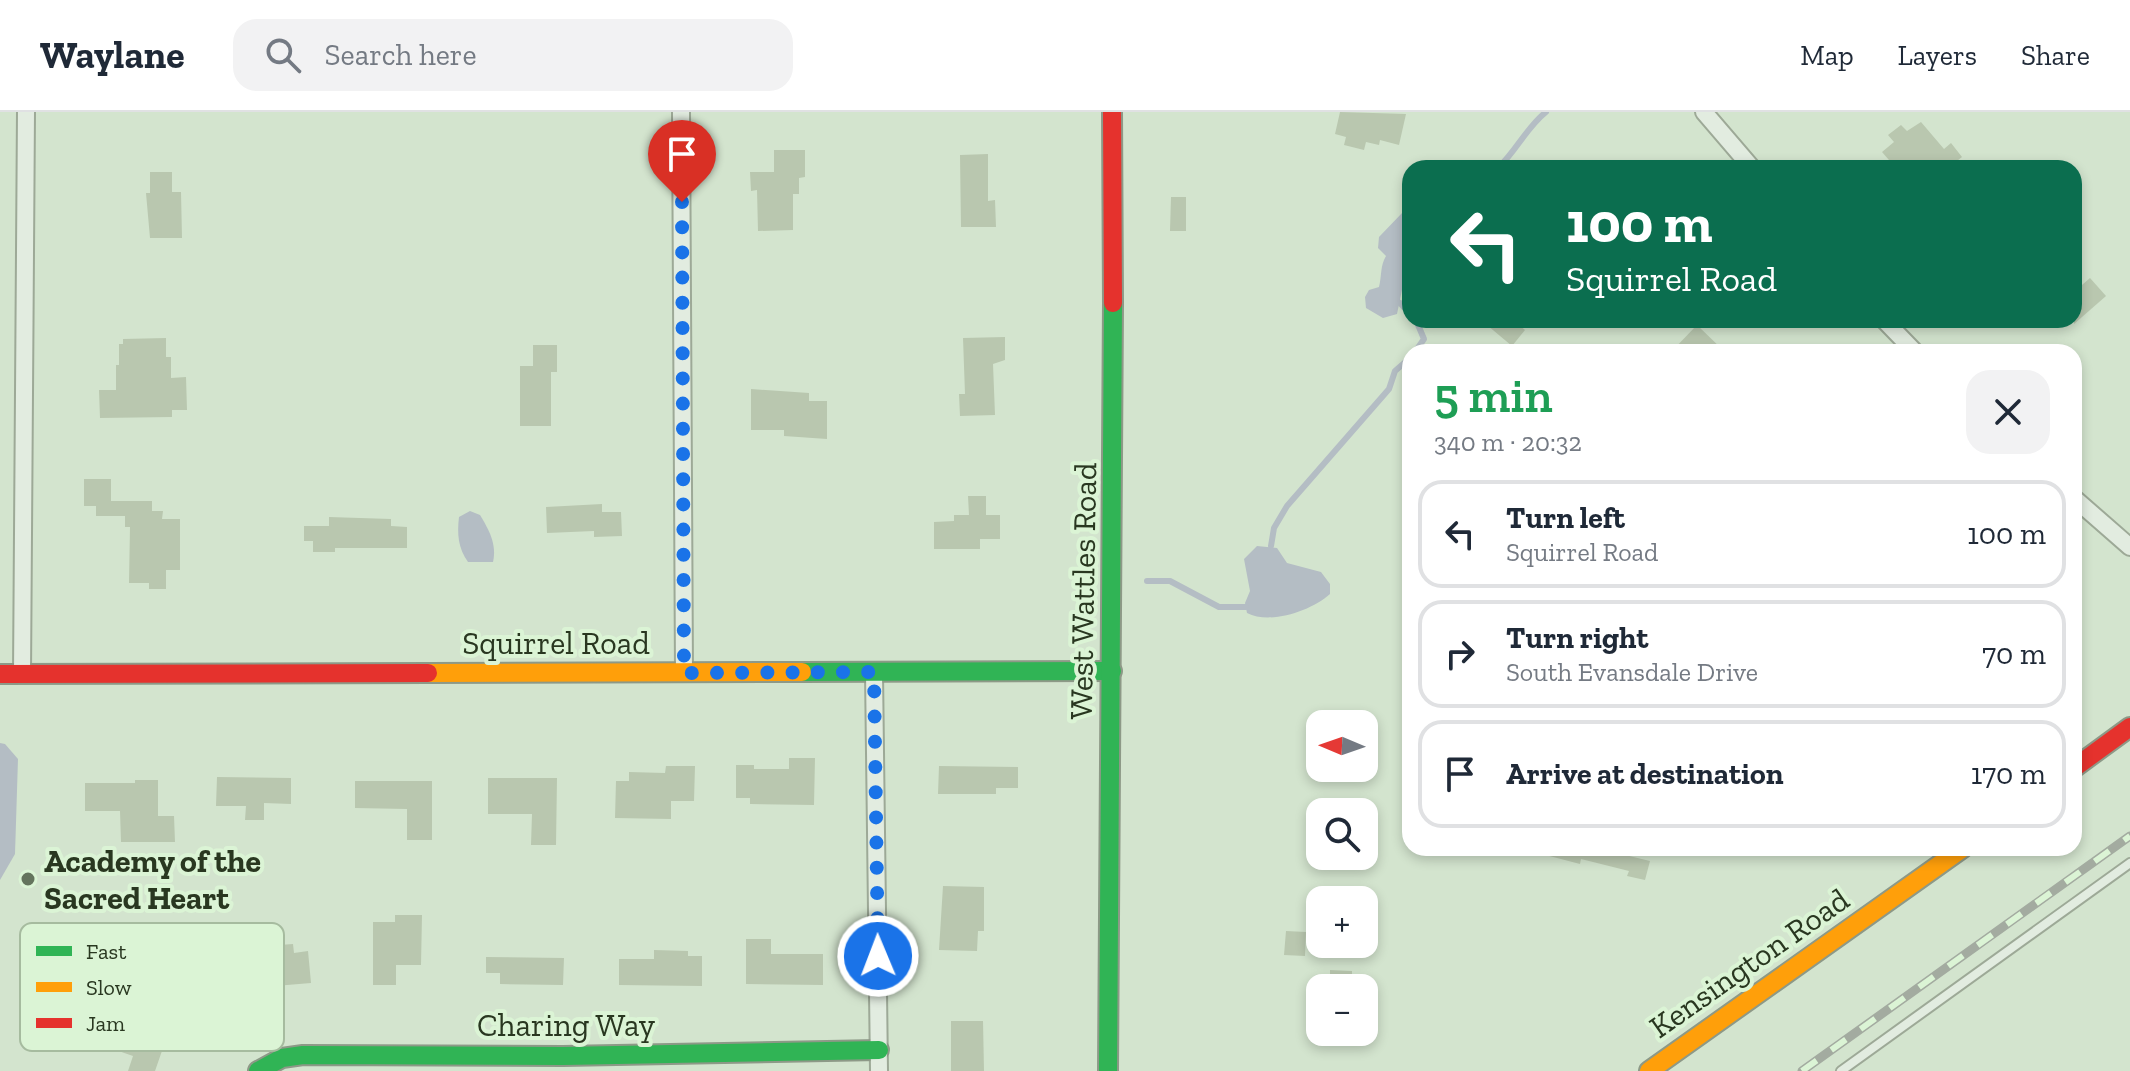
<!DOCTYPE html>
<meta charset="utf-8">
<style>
:root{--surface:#fff;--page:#f2f2f3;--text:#1f2937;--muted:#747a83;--line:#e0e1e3}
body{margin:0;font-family:"Zilla Slab",serif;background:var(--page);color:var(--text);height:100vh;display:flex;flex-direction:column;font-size:30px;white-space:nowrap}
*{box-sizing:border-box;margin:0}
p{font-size:26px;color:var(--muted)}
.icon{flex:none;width:44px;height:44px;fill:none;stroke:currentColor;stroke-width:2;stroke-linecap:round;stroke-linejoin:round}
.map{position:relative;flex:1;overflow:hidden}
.sheet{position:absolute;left:1402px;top:232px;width:680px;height:512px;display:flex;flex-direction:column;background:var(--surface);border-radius:24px;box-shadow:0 4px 12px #0003}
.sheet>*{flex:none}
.top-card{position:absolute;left:1402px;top:48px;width:680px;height:168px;border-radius:24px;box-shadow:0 4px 12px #0003;background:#0b6e4f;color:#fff;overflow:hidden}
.needle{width:52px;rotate:272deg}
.controls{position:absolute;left:1306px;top:598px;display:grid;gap:16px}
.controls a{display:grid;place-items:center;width:72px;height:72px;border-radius:16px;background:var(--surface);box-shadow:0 4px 12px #0003;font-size:40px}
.pin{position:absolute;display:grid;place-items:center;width:68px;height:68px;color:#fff;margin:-82px -34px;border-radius:50% 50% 50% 0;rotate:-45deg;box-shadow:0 0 8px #0007}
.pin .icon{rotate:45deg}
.me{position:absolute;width:88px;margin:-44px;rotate:359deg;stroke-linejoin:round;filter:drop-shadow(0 0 6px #0008)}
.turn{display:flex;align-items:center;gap:28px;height:168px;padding:0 32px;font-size:36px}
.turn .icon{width:104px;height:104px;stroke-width:2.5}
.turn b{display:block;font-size:56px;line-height:68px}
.round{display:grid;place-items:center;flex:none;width:84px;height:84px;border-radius:24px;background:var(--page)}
.overview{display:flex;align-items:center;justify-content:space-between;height:136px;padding:0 32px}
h1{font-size:48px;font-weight:600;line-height:60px;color:#1e9e55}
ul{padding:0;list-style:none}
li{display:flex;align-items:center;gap:24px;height:108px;margin:0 16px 12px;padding:0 16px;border:4px solid var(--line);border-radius:24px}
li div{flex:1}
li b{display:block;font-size:30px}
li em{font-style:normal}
header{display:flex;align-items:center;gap:48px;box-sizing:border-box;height:112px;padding:0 40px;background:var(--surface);border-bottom:2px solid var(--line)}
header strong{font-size:38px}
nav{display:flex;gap:44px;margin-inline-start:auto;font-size:28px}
.search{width:560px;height:72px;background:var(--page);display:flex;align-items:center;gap:20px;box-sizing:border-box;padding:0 28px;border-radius:24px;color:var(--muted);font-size:30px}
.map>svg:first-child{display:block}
</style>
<header>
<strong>Waylane</strong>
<div class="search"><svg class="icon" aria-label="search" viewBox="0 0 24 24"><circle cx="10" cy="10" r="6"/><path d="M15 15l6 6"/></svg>Search here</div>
<nav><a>Map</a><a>Layers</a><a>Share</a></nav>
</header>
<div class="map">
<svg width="2130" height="959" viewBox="0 0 2130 959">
<rect width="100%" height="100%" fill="#d3e4ce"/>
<!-- water -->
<g fill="#b4bdc4">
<path d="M1410,98V164L1403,173L1397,202L1383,206L1366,196L1365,185L1369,178L1379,175C1382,163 1380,154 1386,144L1378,136L1379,125L1403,100Z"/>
<path d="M470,399L480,403C489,418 497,432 493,450H468C458,436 457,422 459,405Z"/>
<path d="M1257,434L1277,436L1287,451L1321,460L1330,472V482C1311,499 1270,513 1247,501L1245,491L1250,479L1244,447Z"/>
<path d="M0,631L5,632L18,647L15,742L0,768Z"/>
</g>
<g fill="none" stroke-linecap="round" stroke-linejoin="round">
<!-- stream -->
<g stroke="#b4bdc4" stroke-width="6">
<path d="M1498,56C1517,38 1526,16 1546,0"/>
<path d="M1400,191L1410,202"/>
<path d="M1415,240L1424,227L1416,208"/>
<path d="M1271,434L1274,416L1287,394L1389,277L1395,259L1410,246"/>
<path d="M1147,469H1170L1219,495H1246"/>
</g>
</g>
<!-- building -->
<g fill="#b9c7af">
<path d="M1340,0L1406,2L1399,33L1380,28L1379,33L1366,30L1364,38L1344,33L1346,25L1335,22Z"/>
<path d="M1921,10L1944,37L1951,31L1962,45L1948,56H1896L1882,40L1894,30L1888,23L1901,13L1907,19Z"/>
<path d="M774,38H805V65L799,66V82H793V118L758,119L757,78L751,79L750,60H774Z"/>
<path d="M988,42V89L995,88L996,115H961L960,43Z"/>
<path d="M150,60H172V80H181L182,126H150L146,81H150Z"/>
<path d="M1171,85H1186V119H1170Z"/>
<path d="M2090,166L2106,184L2074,212V180Z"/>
<path d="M1481,208H1513L1525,218L1512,234Z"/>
<path d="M1697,213L1725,240H1671Z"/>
<path d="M1005,225V248L993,252L995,303L960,304L959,282H965L963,226Z"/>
<path d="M166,226V245H171V266L186,265L187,298H172V305L100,306L99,278H116V253H119V232H123V227Z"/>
<path d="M533,233H557V260H551V314H520V254H533Z"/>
<path d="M751,277L809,281V289H827V327L784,324V318H751Z"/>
<path d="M84,367H111V389H152V399H163L162,407H180V458H166V477H149V471H129L130,415H125V404H96V394H84Z"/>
<path d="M968,384H986V403H1000V427H980V437H934V410L954,409V403H969Z"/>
<path d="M602,392V400H621L622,424L594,425V419L547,421L546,395Z"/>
<path d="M329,405L391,407V414L407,415V436H335V440H313V429H304V414H329Z"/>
<path d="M789,646H815L814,693L750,692V686H736V653H754V657H789Z"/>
<path d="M666,654H695L694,689H671V707L615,706L616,669H629V660L665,661Z"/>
<path d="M939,654L1018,655V676H996V682H938Z"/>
<path d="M217,665L291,666V692L264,691V708H245L246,694H216Z"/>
<path d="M488,666H557L556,733H531L532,702H488Z"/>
<path d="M135,668H158V704H174L175,730H121L120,699H85V671H135Z"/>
<path d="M355,669H432V728H407V697L355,696Z"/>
<path d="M1539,736H1623L1621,742L1650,749L1645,768L1627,764L1629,759L1581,747L1580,752L1538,741Z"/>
<path d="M943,774L984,775V819H978L977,839L939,838Z"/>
<path d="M395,803H422L421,853H396V873H373V810H395Z"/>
<path d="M249,818L250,835L293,832L294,841L308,839L311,871L250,876L249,865L227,867L223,820Z"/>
<path d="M1286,819L1306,820L1305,844L1284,843Z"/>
<path d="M746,827H771V842H823V873L746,872Z"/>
<path d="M654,838L688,839V844H702V874L619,873V847H654Z"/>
<path d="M486,845L564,846L563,873L500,872V861H486Z"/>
<path d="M1330,858L1352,859V876H1330Z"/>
<path d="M133,897L172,910L155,959H128L133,944L107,935L117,905L129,909Z"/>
<path d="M951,909H983L984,959H951Z"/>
</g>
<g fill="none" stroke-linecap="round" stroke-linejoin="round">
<!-- lane casing -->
<g stroke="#9da997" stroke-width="12">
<path id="lane" d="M1841,959L2130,751"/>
</g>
<!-- street casing -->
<g stroke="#9da997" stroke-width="20">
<g id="street">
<path d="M681,0L684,561"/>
<path d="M1704,0L1752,56"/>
<path d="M1884,208L1915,240"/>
<path d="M2074,386L2130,435"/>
<path d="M874,560L879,959"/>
<path d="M22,562L26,0"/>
</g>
</g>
<!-- fast casing -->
<g stroke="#8d9987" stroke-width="22">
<g id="fast">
<path d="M802,560L1112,559"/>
<path d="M258,959L282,946L303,943L563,944L879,938"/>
<path d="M1108,959L1113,191"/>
</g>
</g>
<!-- slow casing -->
<g stroke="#8d9987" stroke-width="22">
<g id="slow">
<path d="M428,561L802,560"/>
<path d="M1649,959L1963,736"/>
</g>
</g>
<!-- jam casing -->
<g stroke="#8d9987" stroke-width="22">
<g id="jam">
<path d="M1112,0L1113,191"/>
<path d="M0,562L428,561"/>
<path d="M2074,656L2130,615"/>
</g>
</g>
<!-- lane -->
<use href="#lane" stroke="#e2ece0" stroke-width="8"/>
<!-- street -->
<use href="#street" stroke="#e2ece0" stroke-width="16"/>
<!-- fast -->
<use href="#fast" stroke="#30b455" stroke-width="18"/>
<!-- slow -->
<use href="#slow" stroke="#ff9f0a" stroke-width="18"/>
<!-- jam -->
<use href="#jam" stroke="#e5322d" stroke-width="18"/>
<!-- rail casing -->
<g stroke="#a3aba0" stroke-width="9">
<path id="rail" d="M1802,959L2130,724"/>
</g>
<!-- rail -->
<use href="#rail" stroke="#dbf4d5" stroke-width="6" stroke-dasharray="18" stroke-linecap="butt"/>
</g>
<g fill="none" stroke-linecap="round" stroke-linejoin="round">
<!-- route -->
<path stroke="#1a73e8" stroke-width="14" stroke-dasharray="0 25.2" d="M682,90L684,561L874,560L878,844"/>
</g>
<!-- markers -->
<circle fill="#64745d" stroke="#dbf4d5" stroke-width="3" cx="28" cy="767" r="8"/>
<g text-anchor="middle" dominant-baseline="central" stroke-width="8" stroke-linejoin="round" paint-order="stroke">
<!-- street labels -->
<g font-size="32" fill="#293720" stroke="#dbf4d5">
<text transform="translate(1083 479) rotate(-89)">West Wattles Road</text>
<text x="556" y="531">Squirrel Road</text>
<text transform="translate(1749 851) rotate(-35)">Kensington Road</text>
<text x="566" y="913">Charing Way</text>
</g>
<!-- poi labels -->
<g font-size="32" font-weight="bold" fill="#293720" stroke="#dbf4d5" text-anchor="start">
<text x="44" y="749">Academy of the<tspan x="44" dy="37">Sacred Heart</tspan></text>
</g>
</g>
<!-- legend -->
<rect x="20" y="811" width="264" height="128" rx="12" fill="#dbf4d5" stroke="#a6bb9f" stroke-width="2"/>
<rect x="36" y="834" width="36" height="10" fill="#30b455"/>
<rect x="36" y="870" width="36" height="10" fill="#ff9f0a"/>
<rect x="36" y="906" width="36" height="10" fill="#e5322d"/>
<g font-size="22" fill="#293720">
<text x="86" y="847">Fast</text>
<text x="86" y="883">Slow</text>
<text x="86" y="919">Jam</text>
</g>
</svg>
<div class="controls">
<a><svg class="needle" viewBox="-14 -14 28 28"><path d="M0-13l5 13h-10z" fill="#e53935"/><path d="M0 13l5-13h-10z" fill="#747a83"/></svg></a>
<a><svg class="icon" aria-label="search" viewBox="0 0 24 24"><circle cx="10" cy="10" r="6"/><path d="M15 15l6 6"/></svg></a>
<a>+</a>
<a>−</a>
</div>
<div class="pin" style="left:682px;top:90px;background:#d93025"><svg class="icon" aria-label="arrive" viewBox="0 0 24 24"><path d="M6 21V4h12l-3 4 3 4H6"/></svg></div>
<svg class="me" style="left:878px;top:844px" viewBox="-20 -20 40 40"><circle r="17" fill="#1a73e8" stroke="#fff" stroke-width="3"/><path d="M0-11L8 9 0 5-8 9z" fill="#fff"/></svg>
<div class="top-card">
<div class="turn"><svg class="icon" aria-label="left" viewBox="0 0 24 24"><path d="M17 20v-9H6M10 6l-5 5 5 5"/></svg><div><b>100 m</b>Squirrel Road</div></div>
</div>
<section class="sheet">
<div class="overview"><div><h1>5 min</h1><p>340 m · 20:32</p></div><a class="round"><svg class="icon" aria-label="close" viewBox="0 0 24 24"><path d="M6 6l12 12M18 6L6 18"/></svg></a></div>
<ul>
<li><svg class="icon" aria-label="left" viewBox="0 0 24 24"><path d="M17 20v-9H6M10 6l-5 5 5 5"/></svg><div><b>Turn left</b><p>Squirrel Road</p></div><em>100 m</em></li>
<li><svg class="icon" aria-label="right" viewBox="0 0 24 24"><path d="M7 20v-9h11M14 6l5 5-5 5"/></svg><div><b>Turn right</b><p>South Evansdale Drive</p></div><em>70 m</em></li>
<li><svg class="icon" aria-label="arrive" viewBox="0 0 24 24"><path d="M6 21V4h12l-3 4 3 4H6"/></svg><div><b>Arrive at destination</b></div><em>170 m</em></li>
</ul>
</section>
</div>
